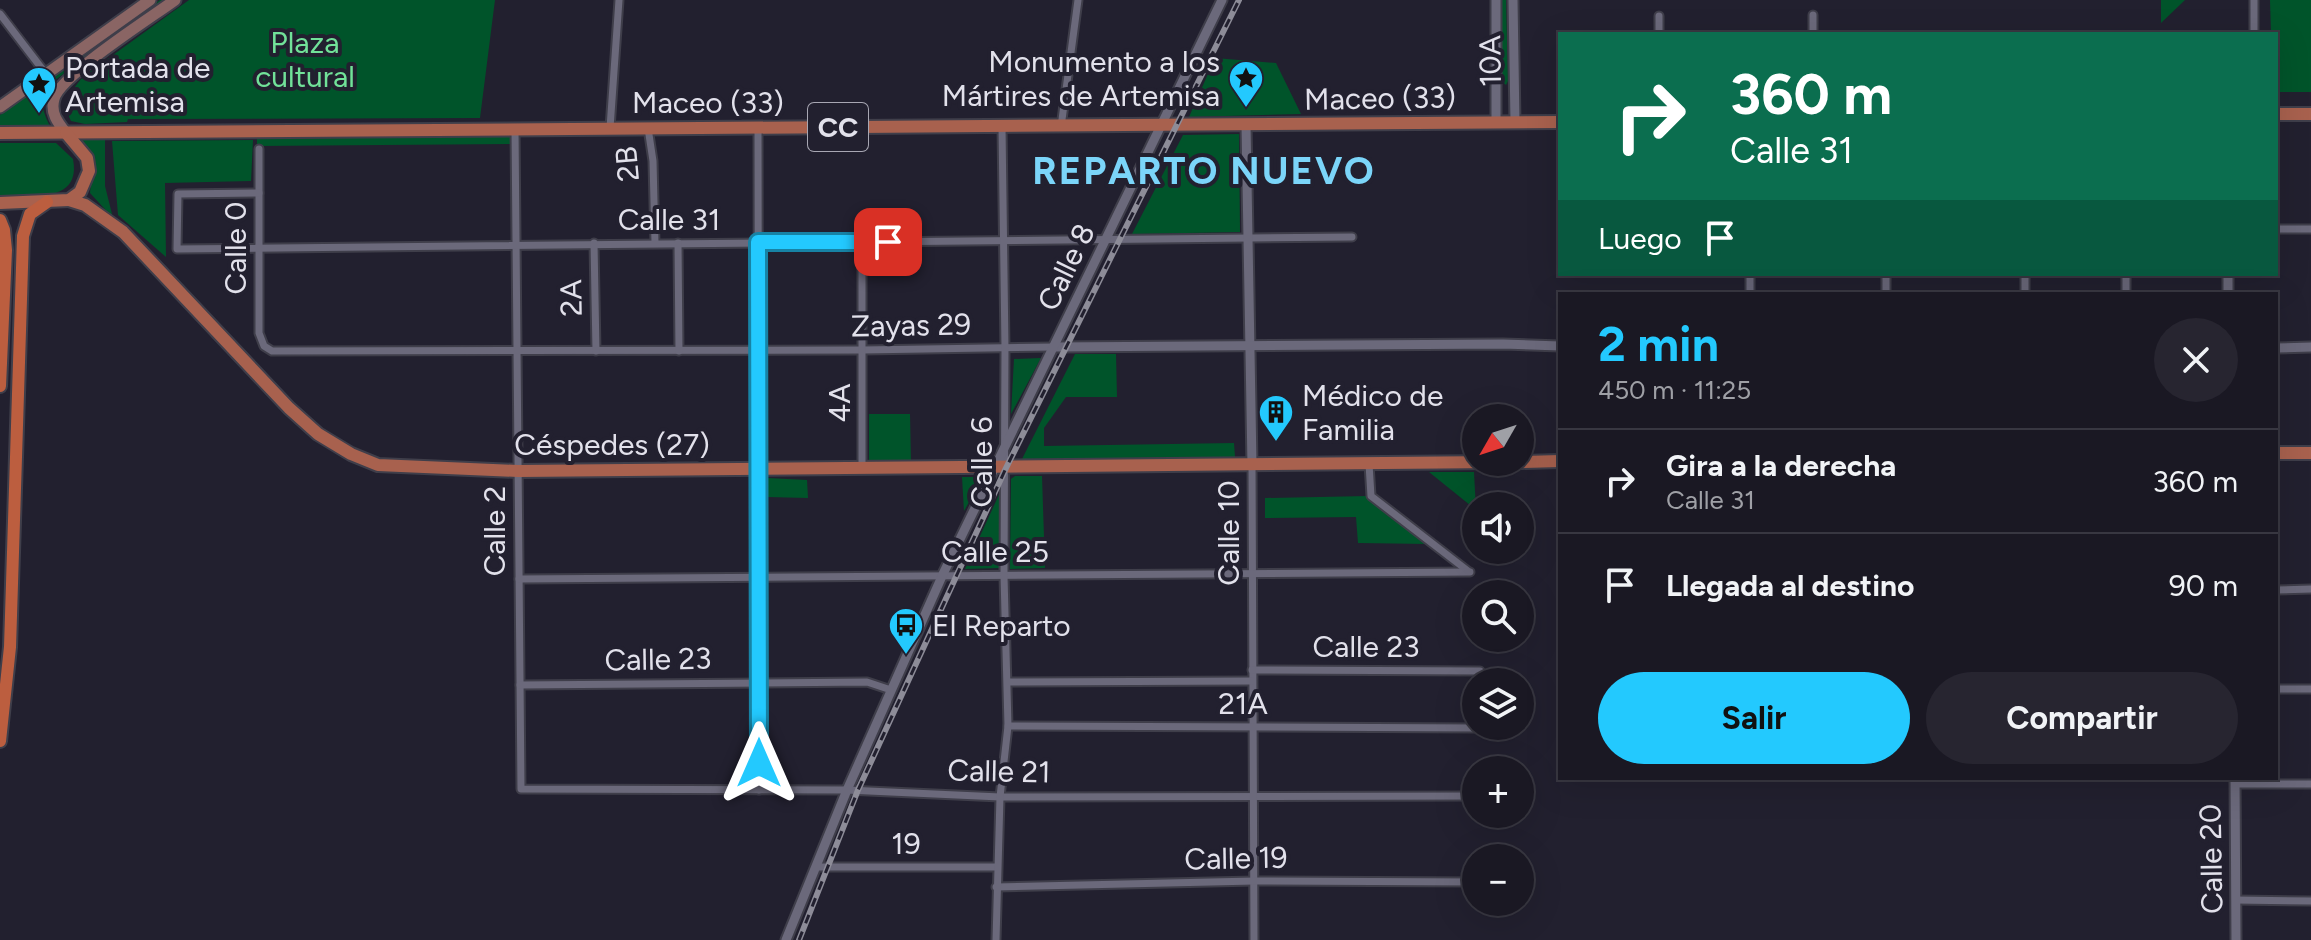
<!DOCTYPE html>
<html lang="es">
<meta charset="utf-8">
<style>
:root{--surface:#1a1823;--page:#272530;--text:#f1f3f6;--muted:#9fa0a6;--line:#383741;--accent:#23c9fe}
body{margin:0;font-family:Figtree,sans-serif;background:var(--page);color:var(--text);height:100vh;display:flex;flex-direction:column;font-size:30px;white-space:nowrap}
*{box-sizing:border-box;margin:0}
p{font-size:26px;color:var(--muted)}
.icon{flex:none;width:44px;height:44px;fill:none;stroke:currentColor;stroke-width:2;stroke-linecap:round;stroke-linejoin:round}
.map{position:relative;flex:1;overflow:hidden}
.details{position:absolute;left:1558px;top:292px;width:720px;height:488px;display:flex;flex-direction:column;background:var(--surface);border-radius:0px;box-shadow:0 8px 32px #0002,0 0 0 2px var(--line)}
.details>*{flex:none}
.banner{position:absolute;left:1558px;top:32px;width:720px;height:244px;border-radius:0px;box-shadow:0 8px 32px #0002,0 0 0 2px var(--line);background:#0b6e4f;color:#fff;overflow:hidden}
.needle{width:52px;rotate:231deg}
.controls{position:absolute;left:1462px;top:404px;display:grid;gap:16px}
.controls a{display:grid;place-items:center;width:72px;height:72px;border-radius:50%;background:var(--surface);box-shadow:0 8px 32px #0002,0 0 0 2px var(--line);font-size:40px}
.pin{position:absolute;display:grid;place-items:center;width:68px;height:68px;color:#fff;margin:-34px;border-radius:16px;box-shadow:0 4px 12px #0006}
.me{position:absolute;width:88px;margin:-44px;rotate:0deg;stroke-linejoin:round;filter:drop-shadow(0 0 6px #0008)}
.turn{display:flex;align-items:center;gap:28px;height:168px;padding:0 40px;font-size:36px}
.turn .icon{width:104px;height:104px;stroke-width:2.5}
.turn b{display:block;font-size:56px;line-height:68px}
.then{display:flex;align-items:center;height:76px;padding:0 40px;background:#0003;gap:16px;font-size:30px}
.round{display:grid;place-items:center;flex:none;width:84px;height:84px;border-radius:42px;background:var(--page)}
.headline{display:flex;align-items:center;justify-content:space-between;height:136px;padding:0 40px}
h1{font-size:48px;font-weight:700;line-height:60px;color:var(--accent)}
.cta{display:flex;gap:16px;margin-top:auto;padding:16px 40px}
.cta a{flex:1;height:92px;border-radius:48px;background:var(--accent);color:#111;font-size:32px;font-weight:700;line-height:92px;text-align:center}
.cta a+a{background:var(--page);color:var(--text)}
ul{padding:0;list-style:none}
li{display:flex;align-items:center;gap:24px;height:104px;padding:0 40px;border-top:2px solid var(--line)}
li div{flex:1}
li b{display:block;font-size:30px}
li em{font-style:normal}
.map>svg:first-child{display:block}
</style>
<div class="map">
<svg width="2311" height="940" viewBox="0 0 2311 940">
<rect width="100%" height="100%" fill="#22202f"/>
<!-- green -->
<g fill="#00542a">
<path d="M160,0H165L47,86C39,101 43,112 50,126L0,128V115Z"/>
<path d="M189,0H495L480,118L128,119L127,122L85,124L71,121C61,103 72,89 84,76Z"/>
<path d="M1501,0H1506L1508,81L1506,85L1502,81Z"/>
<path d="M2161,0H2185L2161,23Z"/>
<path d="M2270,0H2311V92H2276V34H2271Z"/>
<path d="M1215,58L1276,63L1301,114L1189,117Z"/>
<path d="M1239,134L1240,232L1132,234L1183,135Z"/>
<path d="M512,136V144L257,146V139Z"/>
<path d="M80,138H105V186L113,218L90,193L93,158Z"/>
<path d="M253,140L251,181L165,183L166,257L118,215L112,141Z"/>
<path d="M0,143H56L73,159C82,205 28,195 0,195Z"/>
<path d="M1075,354H1116L1117,397H1066L1044,428V446L1234,443L1235,457L1022,459Z"/>
<path d="M1041,358L1011,414L1014,359Z"/>
<path d="M869,414H910L911,463H869Z"/>
<path d="M1429,472H1474L1476,510Z"/>
<path d="M1015,476H1042L1045,568L1010,569L1011,479Z"/>
<path d="M962,477H983L964,511Z"/>
<path d="M768,478L807,480L808,498L767,497Z"/>
<path d="M1002,488L999,568L965,569Z"/>
<path d="M1368,496L1429,544L1358,543L1356,517L1265,518V498Z"/>
</g>
<g fill="none" stroke-linecap="round" stroke-linejoin="round">
<!-- minor casing -->
<g stroke="#3f3e4a" stroke-width="11">
<g id="minor">
<path d="M2254,0V34"/>
<path d="M0,14L46,74"/>
<path d="M1813,15V34"/>
<path d="M1659,16V34"/>
<path d="M1061,127L1078,0"/>
<path d="M610,128L619,0"/>
<path d="M648,128L653,161L655,243"/>
<path d="M758,128L759,790"/>
<path d="M515,129L521,789L847,790L1000,797L1476,796"/>
<path d="M259,149V333L264,346L272,351L863,350L1054,347"/>
<path d="M259,193L178,194L177,249L1352,237"/>
<path d="M2276,229H2311"/>
<path d="M862,241V469"/>
<path d="M594,243L596,351"/>
<path d="M678,243L679,351"/>
<path d="M1750,274V294"/>
<path d="M1886,274V294"/>
<path d="M2025,274V294"/>
<path d="M2126,274V294"/>
<path d="M1369,464L1371,496L1468,571"/>
<path d="M1252,465L1254,940"/>
<path d="M519,579L1470,572"/>
<path d="M2276,590L2311,589"/>
<path d="M1252,670L1480,671"/>
<path d="M1008,682L1252,681"/>
<path d="M520,685L867,682L891,690"/>
<path d="M2276,689H2311"/>
<path d="M1008,726L1478,728"/>
<path d="M2235,784H2311"/>
<path d="M816,867H996"/>
<path d="M996,887L1254,881L1476,882"/>
<path d="M2236,900L2311,901"/>
<path d="M996,940L1000,797L1008,726L1004,576L1005,348L1002,127"/>
</g>
</g>
<!-- tertiary casing -->
<g stroke="#3f3e4a" stroke-width="13">
<g id="tertiary">
<path d="M1496,0V122"/>
<path d="M1513,0L1515,122"/>
<path d="M1246,125L1252,465"/>
<path d="M2228,274V294"/>
<path d="M1054,347L1503,344L1560,346"/>
<path d="M2276,348L2311,347"/>
<path d="M2235,778L2236,940"/>
<path d="M786,940L847,790L943,574L1222,0"/>
</g>
</g>
<!-- secondary casing -->
<g stroke="#3f3e4a" stroke-width="15">
<g id="secondary">
<path d="M0,107L150,0"/>
<path d="M66,133C58,123 50,113 54,99C59,76 152,17 175,0"/>
</g>
</g>
<!-- primary casing -->
<g stroke="#3f3e4a" stroke-width="16">
<g id="primary">
<path d="M2276,114H2311"/>
<path d="M0,133L1560,122"/>
<path d="M69,200L85,205L123,232L289,408L318,434L351,454L378,465L518,471L1498,462"/>
<path d="M0,203L69,200L80,192L89,171L87,158L66,133"/>
<path d="M2276,453H2311"/>
<path d="M1520,462L1560,461"/>
</g>
</g>
<!-- trunk casing -->
<g stroke="#3f3e4a" stroke-width="16">
<g id="trunk">
<path d="M0,220L4,230L6,250L0,386"/>
<path d="M0,741L10,647L23,236L30,214L47,202"/>
</g>
</g>
<!-- minor -->
<use href="#minor" stroke="#6b697b" stroke-width="7"/>
<!-- tertiary -->
<use href="#tertiary" stroke="#6b697b" stroke-width="9"/>
<!-- secondary -->
<use href="#secondary" stroke="#8a6564" stroke-width="11"/>
<!-- primary -->
<use href="#primary" stroke="#a8614e" stroke-width="12"/>
<!-- trunk -->
<use href="#trunk" stroke="#bc5e3f" stroke-width="12"/>
<!-- rail casing -->
<g stroke="#8d8c98" stroke-width="6">
<path id="rail" d="M799,940L858,790L1006,468L1239,0"/>
</g>
<!-- rail -->
<use href="#rail" stroke="#22202f" stroke-width="3" stroke-dasharray="9" stroke-linecap="butt"/>
</g>
<g fill="none" stroke-linecap="round" stroke-linejoin="round">
<!-- route casing -->
<g stroke="#1783a5" stroke-width="20">
<path id="route" d="M759,763L758,242H888"/>
</g>
<!-- route -->
<use href="#route" stroke="#23c9fe" stroke-width="14"/>
</g>
<!-- icons -->
<defs>
<g id="sight-pin" transform="scale(1.8)"><path d="M0 17L-7.5 6A9.5 9.5 0 1 1 7.5 6Z" fill="#23c9fe" stroke="#22202f"/><path d="M0-6L1.8-2.2L6-1.7L2.9 1.2L3.7 5.4L0 3.3L-3.7 5.4L-2.9 1.2L-6-1.7L-1.8-2.2Z" fill="#111"/></g>
<g id="building-pin" transform="scale(1.8)"><path d="M0 17L-7.5 6A9.5 9.5 0 1 1 7.5 6Z" fill="#23c9fe" stroke="#22202f"/><path d="M-4-6H4V6H1V3H-1V6H-4ZM-2.5-4.3h1.7v1.8h-1.7ZM.8-4.3h1.7v1.8H.8ZM-2.5-1h1.7V.8h-1.7ZM.8-1h1.7V.8H.8Z" fill="#111"/></g>
<g id="bus-pin" transform="scale(1.8)"><path d="M0 17L-7.5 6A9.5 9.5 0 1 1 7.5 6Z" fill="#23c9fe" stroke="#22202f"/><path d="M-5-6H5V4H4V6H2V4H-2V6H-4V4H-5ZM-3.5-4V0h7V-4ZM-3.5 1.2v1.5H-2V1.2ZM2 1.2v1.5H3.5V1.2Z" fill="#111"/></g>
</defs>
<g fill-rule="evenodd">
<use href="#sight-pin" x="1246" y="78"/>
<use href="#sight-pin" x="39" y="84"/>
<use href="#building-pin" x="1276" y="412"/>
<use href="#bus-pin" x="906" y="625"/>
</g>
<g text-anchor="middle" dominant-baseline="central" stroke-width="8" stroke-linejoin="round" paint-order="stroke">
<!-- shield labels -->
<rect fill="#22202f" stroke="#a8a7b3" stroke-width="2" x="808" y="103" width="60" height="48" rx="6"/>
<g font-size="28" font-weight="bold" fill="#e2e1eb">
<text x="838" y="127">CC</text>
</g>
<!-- park labels -->
<g font-size="30" fill="#71e299" stroke="#22202f">
<text x="305" y="42">Plaza<tspan x="305" dy="34">cultural</tspan></text>
</g>
<!-- poi labels -->
<g font-size="30" fill="#e2e1eb" stroke="#22202f" text-anchor="start">
<text x="1220" y="61" text-anchor="end">Monumento a los<tspan x="1220" dy="34">Mártires de Artemisa</tspan></text>
<text x="65" y="67">Portada de<tspan x="65" dy="34">Artemisa</tspan></text>
<text x="1302" y="395">Médico de<tspan x="1302" dy="34">Familia</tspan></text>
<text x="932" y="625">El Reparto</text>
</g>
<!-- street labels -->
<g font-size="30" fill="#e2e1eb" stroke="#22202f">
<text transform="translate(1490 61) rotate(-91)">10A</text>
<text transform="translate(1380 98) rotate(-1)">Maceo (33)</text>
<text x="708" y="102">Maceo (33)</text>
<text transform="translate(627 164) rotate(-95)">2B</text>
<text x="669" y="219">Calle 31</text>
<text transform="translate(235 248) rotate(-90)">Calle 0</text>
<text transform="translate(1066 267) rotate(-64)">Calle 8</text>
<text transform="translate(571 298) rotate(-91)">2A</text>
<text transform="translate(911 325) rotate(-1)">Zayas 29</text>
<text transform="translate(839 403) rotate(-90)">4A</text>
<text x="612" y="444">Céspedes (27)</text>
<text transform="translate(981 462) rotate(-90)">Calle 6</text>
<text transform="translate(494 531) rotate(-90)">Calle 2</text>
<text transform="translate(1228 533) rotate(-90)">Calle 10</text>
<text x="995" y="551">Calle 25</text>
<text x="1366" y="646">Calle 23</text>
<text transform="translate(658 659) rotate(-1)">Calle 23</text>
<text x="1243" y="703">21A</text>
<text transform="translate(999 771) rotate(1)">Calle 21</text>
<text x="906" y="843">19</text>
<text transform="translate(1236 858) rotate(-1)">Calle 19</text>
<text transform="translate(2211 859) rotate(-91)">Calle 20</text>
</g>
<!-- district labels -->
<g font-size="38" font-weight="bold" letter-spacing="2" fill="#7bd5f9" stroke="#22202f">
<text x="1204" y="171">REPARTO NUEVO</text>
</g>
</g>
</svg>
<div class="controls">
<a><svg class="needle" viewBox="-14 -14 28 28"><path d="M0-13l5 13h-10z" fill="#e53935"/><path d="M0 13l5-13h-10z" fill="#9fa0a6"/></svg></a>
<a><svg class="icon" aria-label="sound" viewBox="0 0 24 24"><path d="M4 9h4l5-4v14l-5-4H4zM17 9q2 3 0 6"/></svg></a>
<a><svg class="icon" aria-label="search" viewBox="0 0 24 24"><circle cx="10" cy="10" r="6"/><path d="M15 15l6 6"/></svg></a>
<a><svg class="icon" aria-label="layers" viewBox="0 0 24 24"><path d="M12 4l9 5-9 5-9-5zM3 14l9 5 9-5"/></svg></a>
<a>+</a>
<a>−</a>
</div>
<div class="pin" style="left:888px;top:242px;background:#d93025"><svg class="icon" aria-label="arrive" viewBox="0 0 24 24"><path d="M6 21V4h12l-3 4 3 4H6"/></svg></div>
<svg class="me" style="left:759px;top:763px" viewBox="-20 -20 40 40"><path d="M0-17L14 15 0 8-14 15z" fill="#23c9fe" stroke="#fff" stroke-width="4"/></svg>
<div class="banner">
<div class="turn"><svg class="icon" aria-label="right" viewBox="0 0 24 24"><path d="M7 20v-9h11M14 6l5 5-5 5"/></svg><div><b>360 m</b>Calle 31</div></div>
<div class="then">Luego<svg class="icon" aria-label="arrive" viewBox="0 0 24 24"><path d="M6 21V4h12l-3 4 3 4H6"/></svg></div>
</div>
<section class="details">
<div class="headline"><div><h1>2 min</h1><p>450 m · 11:25</p></div><a class="round"><svg class="icon" aria-label="close" viewBox="0 0 24 24"><path d="M6 6l12 12M18 6L6 18"/></svg></a></div>
<ul>
<li><svg class="icon" aria-label="right" viewBox="0 0 24 24"><path d="M7 20v-9h11M14 6l5 5-5 5"/></svg><div><b>Gira a la derecha</b><p>Calle 31</p></div><em>360 m</em></li>
<li><svg class="icon" aria-label="arrive" viewBox="0 0 24 24"><path d="M6 21V4h12l-3 4 3 4H6"/></svg><div><b>Llegada al destino</b></div><em>90 m</em></li>
</ul>
<div class="cta"><a>Salir</a><a>Compartir</a></div>
</section>
</div>
